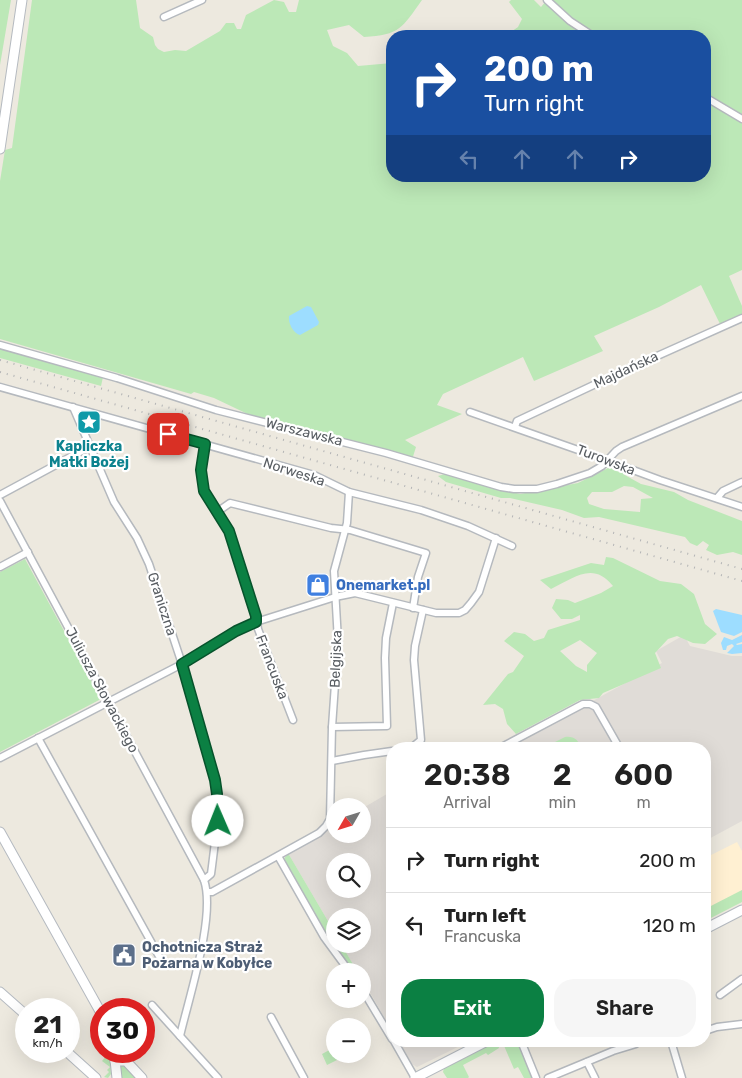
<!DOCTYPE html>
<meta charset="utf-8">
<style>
:root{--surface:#fff;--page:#f6f6f6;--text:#222;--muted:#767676;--line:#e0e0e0;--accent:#0b8043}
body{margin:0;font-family:Rubik,sans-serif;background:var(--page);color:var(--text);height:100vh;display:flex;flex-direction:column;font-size:19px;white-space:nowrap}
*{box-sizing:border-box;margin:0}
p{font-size:16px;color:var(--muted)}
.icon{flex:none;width:28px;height:28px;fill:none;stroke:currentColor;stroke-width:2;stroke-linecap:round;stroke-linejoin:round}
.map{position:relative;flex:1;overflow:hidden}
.side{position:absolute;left:386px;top:742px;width:325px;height:305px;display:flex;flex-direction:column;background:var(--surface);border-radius:20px;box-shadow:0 5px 20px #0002}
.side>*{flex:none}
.guide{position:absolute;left:386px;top:30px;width:325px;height:152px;border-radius:20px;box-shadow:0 5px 20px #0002;background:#1a4fa0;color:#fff;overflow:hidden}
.needle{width:32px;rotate:231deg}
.tools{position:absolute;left:326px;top:798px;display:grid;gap:10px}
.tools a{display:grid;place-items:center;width:45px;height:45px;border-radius:50%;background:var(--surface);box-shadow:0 5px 20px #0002;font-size:25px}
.speed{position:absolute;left:15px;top:998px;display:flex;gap:10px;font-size:25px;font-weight:700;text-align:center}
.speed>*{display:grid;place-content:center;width:65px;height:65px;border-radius:50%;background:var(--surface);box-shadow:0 5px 20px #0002;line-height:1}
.speed small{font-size:12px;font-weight:400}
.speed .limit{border:8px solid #d22;background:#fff;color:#111}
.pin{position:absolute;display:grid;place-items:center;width:42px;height:42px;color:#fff;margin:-21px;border-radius:10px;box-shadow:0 2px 8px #0006}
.me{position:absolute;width:55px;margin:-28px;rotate:359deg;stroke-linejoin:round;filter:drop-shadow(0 0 4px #0008)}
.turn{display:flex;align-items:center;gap:18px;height:105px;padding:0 15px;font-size:22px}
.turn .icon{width:65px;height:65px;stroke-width:2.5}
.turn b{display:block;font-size:35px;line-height:42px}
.lanes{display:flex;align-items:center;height:48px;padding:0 15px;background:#0003;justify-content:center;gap:25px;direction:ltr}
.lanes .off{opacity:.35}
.eta{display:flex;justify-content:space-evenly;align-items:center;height:85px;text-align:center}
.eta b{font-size:30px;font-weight:600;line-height:35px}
.cta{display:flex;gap:10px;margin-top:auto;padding:10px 15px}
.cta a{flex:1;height:58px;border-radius:20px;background:var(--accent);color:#fff;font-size:20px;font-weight:600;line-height:58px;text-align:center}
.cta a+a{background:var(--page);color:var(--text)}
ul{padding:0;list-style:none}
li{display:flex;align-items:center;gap:15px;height:65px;padding:0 15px;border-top:1px solid var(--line)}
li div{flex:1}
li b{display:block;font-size:19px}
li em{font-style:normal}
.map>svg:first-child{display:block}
</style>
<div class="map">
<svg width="742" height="1078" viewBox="0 0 742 1078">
<rect width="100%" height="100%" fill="#ede9df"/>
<!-- commercial -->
<path fill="#fff0d2" d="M737,842L742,851V893L705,912V858Z"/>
<!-- industrial -->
<g fill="#e0dcd7" fill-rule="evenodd">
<path d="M684,635L690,646L732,656H742V821L705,841V749H505L662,663L656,651Z"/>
<path d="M392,791V1031L363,980L362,971H357L341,944H362V916H335V933L288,853L335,825V834H362L363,808ZM335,861H362V889H335Z"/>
<path d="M399,1041H470L417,1067L412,1064Z"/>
</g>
<!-- green -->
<g fill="#bce8b7" fill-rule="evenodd">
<path d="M0,0H11L0,65Z"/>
<path d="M32,0H136L140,28L153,37L155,45L158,49L164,52L175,50L186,51L220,31L226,23H234L237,29H241L246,15L274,0L284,2L289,12H296L299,0H422C402,28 400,35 364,37L349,25L327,30L333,46L347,53L358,66L392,63V176H705V36H505L518,27L522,19L509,2L511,0H534L541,7L547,0H742V270L729,276L742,306V314L720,324L701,285L659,307L594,336L603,351L534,381L523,357L443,394L437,405L462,414L405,440L416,447L411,463L277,428L214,398L194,392L191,394L0,339V181L5,150L12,148Z"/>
<path d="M0,348L103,377L101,386L0,358Z"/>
<path d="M610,467L624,471L623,474L641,484L674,492L688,500L742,521V555L733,552L717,555L706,550L709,545L703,541L697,546L690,543L685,537L599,517L584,518L562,510L510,498H501L446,482L438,476L445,474L520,494L578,483ZM624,486L633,487L653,498L641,499L640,512L604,509L589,504L587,498L592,492H612Z"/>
<path d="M606,557L613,558L660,581L681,584L694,594L705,624L717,634L705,644L693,643L677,636L668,639L655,653L661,668L603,693L599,698L580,700L516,734L507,724L503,709L495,704L483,705L508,674L513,672L524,656L504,641L514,632L525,634L534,641L544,638L548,630L580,620V615L572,619H561L552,608L556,599L568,600L575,603L601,593L613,586C593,561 574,578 551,589L540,580L591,563L604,565ZM580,640L597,653L587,665V672L576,666L560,651Z"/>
<path d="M25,559L101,699L0,752V572Z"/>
<path d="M565,737C574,736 579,740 581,749H550L549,745Z"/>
<path d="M288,853L335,933V944H341L357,971H354L328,937L284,864V859Z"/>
<path d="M742,890V902L705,921V909Z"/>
<path d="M502,1041H519L534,1078H524L518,1067L514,1069Z"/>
<path d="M495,1042L498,1044L499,1048L488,1055L486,1053L463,1065L469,1077L468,1078H447L443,1072L444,1068Z"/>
<path d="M335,1047V1054H349L327,1065L322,1054Z"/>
<path d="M105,1051H109L111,1074L108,1078L104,1077L109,1072L107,1070L110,1067L102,1061L108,1054Z"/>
<path d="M121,1065H123L135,1078H121Z"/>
</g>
<!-- water -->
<g fill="#9dddff">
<path d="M307,306L311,307L319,322L318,325L300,335C293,333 288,323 289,316Z"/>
<path d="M716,609L742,615V632L734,636L721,632L713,611Z"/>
<path d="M742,635V642L736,644L737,645L742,644V653L732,654L727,653L734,646L732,644L727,646L726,650H723L721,643L724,637L732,640Z"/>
</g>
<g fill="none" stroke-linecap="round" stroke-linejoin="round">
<!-- street casing -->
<g stroke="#b5b9be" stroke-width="9">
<g id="street">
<path d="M547,0L570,21L593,36"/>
<path d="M164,17L202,0"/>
<path d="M705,97L742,119"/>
<path d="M0,345L117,378L216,410L386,453L501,487L514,489H537L557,484L590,473L602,466L616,451L622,447L742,396"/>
<path d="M0,387L314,475L349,492L421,510L468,526L512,546"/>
<path d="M73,407L114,502L137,538L149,564L182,664L215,780C220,812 215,842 211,874L204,880C216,916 189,997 180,1036L218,1078"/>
<path d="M470,412L598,457L660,480L742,507"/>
<path d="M515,427L517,421L617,374L742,318"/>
<path d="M205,445L201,470L204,491L229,531L256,616L258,629L293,720"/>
<path d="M0,495L89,447"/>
<path d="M717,498L723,491L742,482"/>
<path d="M0,501L204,880"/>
<path d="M217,512L230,503L331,528L350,530L426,553L418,577L413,608"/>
<path d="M0,567L28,552"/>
<path d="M332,727L387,726L385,658L386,638L393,603"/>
<path d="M38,738L160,958"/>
<path d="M410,749L421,740L414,660L415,646L423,610"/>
<path d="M498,749L583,704H590L596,707L620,749"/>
<path d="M0,758L182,664L236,631L256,622L335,597L355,593L436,613H459L465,610L471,603L479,592L496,538"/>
<path d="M332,761L364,755L392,751"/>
<path d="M278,856L324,937L349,971"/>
<path d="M208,892H212L319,833L326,826L330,819L332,727L338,641L334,571L347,523L349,492"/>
<path d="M362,989L392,1039"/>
<path d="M720,995L742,979"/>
<path d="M152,1005L180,1036"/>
<path d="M271,1017L304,1078"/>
<path d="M705,1031L717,1027L742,1024"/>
<path d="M394,1041L415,1078"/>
<path d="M521,1041L536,1078"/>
<path d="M671,1041L682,1078"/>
<path d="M587,1062L595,1078"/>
<path d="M548,1078L613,1051L636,1044"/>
</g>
</g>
<!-- secondary casing -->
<g stroke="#b5bac0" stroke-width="11">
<g id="secondary">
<path d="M0,149L22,0"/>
<path d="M0,832L101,1013"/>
<path d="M705,929L742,910"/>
<path d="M0,992L26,1015"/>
<path d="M66,1051L96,1078"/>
<path d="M114,1051L117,1078"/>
<path d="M115,1061H126L142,1078"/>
<path d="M415,1078L487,1041"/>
</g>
</g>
<!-- street -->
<use href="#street" stroke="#fff" stroke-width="6"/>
<!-- secondary -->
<use href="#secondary" stroke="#fff" stroke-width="9"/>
<!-- rail -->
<g stroke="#b3b4b5" stroke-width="2" stroke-dasharray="1 6" stroke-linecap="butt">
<path d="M0,360L742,569"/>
<path d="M0,372L742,581"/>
</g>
</g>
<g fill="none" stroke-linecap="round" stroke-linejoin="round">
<!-- route casing -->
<g stroke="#07532c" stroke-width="12">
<path id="route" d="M168,434L205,444L201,470L204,491L229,531L256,616V622L236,631L182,664L215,780L217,794L218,821"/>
</g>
<!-- route -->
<use href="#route" stroke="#0b8043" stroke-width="9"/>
</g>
<!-- icons -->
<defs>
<g id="sight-square" transform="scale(1.25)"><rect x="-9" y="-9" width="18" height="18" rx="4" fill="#0f9aa8" stroke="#fff"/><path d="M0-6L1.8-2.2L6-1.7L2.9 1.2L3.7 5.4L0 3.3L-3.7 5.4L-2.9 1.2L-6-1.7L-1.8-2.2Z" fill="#fff"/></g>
<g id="shop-square" transform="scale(1.25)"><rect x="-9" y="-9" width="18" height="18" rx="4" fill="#3f7fe0" stroke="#fff"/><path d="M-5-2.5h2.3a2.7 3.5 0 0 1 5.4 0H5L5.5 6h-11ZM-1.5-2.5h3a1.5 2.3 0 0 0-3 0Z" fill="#fff"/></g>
<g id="civic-square" transform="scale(1.25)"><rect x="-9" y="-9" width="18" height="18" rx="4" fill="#5c6f8a" stroke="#fff"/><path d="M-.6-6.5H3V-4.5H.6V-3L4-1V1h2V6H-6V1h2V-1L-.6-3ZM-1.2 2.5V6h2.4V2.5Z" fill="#fff"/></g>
</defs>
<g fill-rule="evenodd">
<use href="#sight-square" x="89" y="422"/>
<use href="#shop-square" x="318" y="585"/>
<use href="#civic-square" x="124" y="955"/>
</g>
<g text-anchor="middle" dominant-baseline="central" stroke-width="4.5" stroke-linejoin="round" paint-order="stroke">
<!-- street labels -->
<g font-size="14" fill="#585d62" stroke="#fff">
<text transform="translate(626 370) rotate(-25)">Majdańska</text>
<text transform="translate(304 432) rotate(14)">Warszawska</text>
<text transform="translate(606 460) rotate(21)">Turowska</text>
<text transform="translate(294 472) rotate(18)">Norweska</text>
<text transform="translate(162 604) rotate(72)">Graniczna</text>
<text transform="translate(336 659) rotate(-88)">Belgijska</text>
<text transform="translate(272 667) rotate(69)">Francuska</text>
<text transform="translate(102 690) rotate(62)">Juliusza Słowackiego</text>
</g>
<!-- culture labels -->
<g font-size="14" font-weight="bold" fill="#0d838f" stroke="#fff">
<text x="89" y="446">Kapliczka<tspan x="89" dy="16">Matki Bożej</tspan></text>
</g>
<!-- shop labels -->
<g font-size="14" font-weight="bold" fill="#366cbe" stroke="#fff" text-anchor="start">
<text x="336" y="585">Onemarket.pl</text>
</g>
<!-- service labels -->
<g font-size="14" font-weight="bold" fill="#4e5e75" stroke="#fff" text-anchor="start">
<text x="142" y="947">Ochotnicza Straż<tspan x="142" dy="16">Pożarna w Kobyłce</tspan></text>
</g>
</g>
</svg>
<div class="tools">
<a><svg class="needle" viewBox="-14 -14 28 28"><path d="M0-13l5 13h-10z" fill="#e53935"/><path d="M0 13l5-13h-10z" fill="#767676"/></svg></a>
<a><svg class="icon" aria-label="search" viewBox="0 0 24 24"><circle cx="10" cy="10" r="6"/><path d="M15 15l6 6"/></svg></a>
<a><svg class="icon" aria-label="layers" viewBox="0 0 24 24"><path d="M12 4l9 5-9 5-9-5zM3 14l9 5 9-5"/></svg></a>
<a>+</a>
<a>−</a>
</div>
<div class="speed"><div>21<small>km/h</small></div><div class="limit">30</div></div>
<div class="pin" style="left:168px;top:434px;background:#d93025"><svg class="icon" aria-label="arrive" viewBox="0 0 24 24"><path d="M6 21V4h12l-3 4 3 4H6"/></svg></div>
<svg class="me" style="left:218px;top:821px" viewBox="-20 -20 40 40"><circle r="19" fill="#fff"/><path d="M0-13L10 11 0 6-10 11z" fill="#0b8043"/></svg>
<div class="guide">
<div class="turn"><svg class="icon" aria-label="right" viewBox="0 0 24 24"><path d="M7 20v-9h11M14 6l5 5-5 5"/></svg><div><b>200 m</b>Turn right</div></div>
<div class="lanes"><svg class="icon off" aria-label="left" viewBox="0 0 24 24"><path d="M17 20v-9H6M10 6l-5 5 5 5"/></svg><svg class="icon off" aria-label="ahead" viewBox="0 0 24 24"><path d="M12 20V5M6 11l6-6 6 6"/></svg><svg class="icon off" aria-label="ahead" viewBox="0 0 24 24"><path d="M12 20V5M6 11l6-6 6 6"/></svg><svg class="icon" aria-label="right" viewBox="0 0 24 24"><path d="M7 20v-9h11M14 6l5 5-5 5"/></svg></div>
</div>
<section class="side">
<div class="eta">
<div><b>20:38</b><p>Arrival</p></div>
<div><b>2</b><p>min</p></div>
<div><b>600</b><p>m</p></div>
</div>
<ul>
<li><svg class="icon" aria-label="right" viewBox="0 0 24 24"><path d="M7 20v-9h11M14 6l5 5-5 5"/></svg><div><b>Turn right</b></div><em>200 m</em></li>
<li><svg class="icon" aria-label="left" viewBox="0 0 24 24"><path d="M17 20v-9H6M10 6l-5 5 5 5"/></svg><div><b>Turn left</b><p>Francuska</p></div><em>120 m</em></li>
</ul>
<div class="cta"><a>Exit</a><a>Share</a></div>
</section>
</div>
